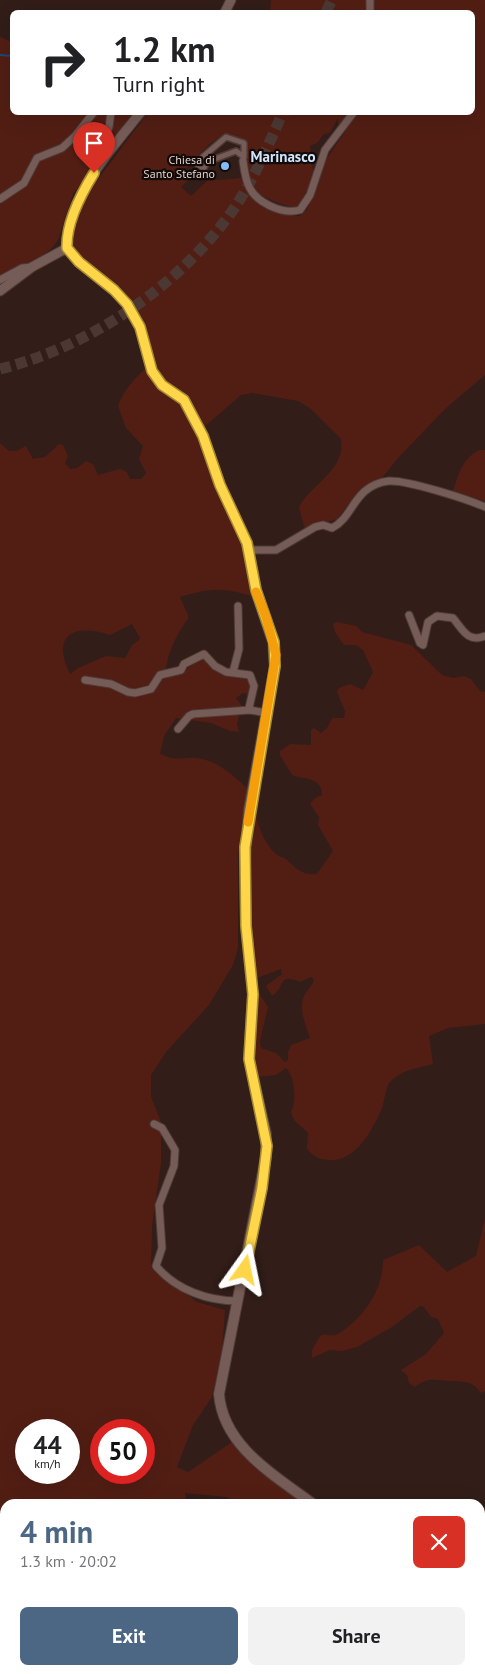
<!DOCTYPE html>
<meta charset="utf-8">
<style>
:root{--surface:#fff;--page:#f2f2f2;--text:#202124;--muted:#757577;--accent:#4c6784}
body{margin:0;font-family:"PT Sans",sans-serif;background:var(--page);color:var(--text);height:100vh;display:flex;flex-direction:column;font-size:19px;white-space:nowrap}
*{box-sizing:border-box;margin:0}
p{font-size:16px;color:var(--muted)}
.icon{flex:none;width:28px;height:28px;fill:none;stroke:currentColor;stroke-width:2;stroke-linecap:round;stroke-linejoin:round}
.map{position:relative;flex:1;overflow:hidden}
.details{position:absolute;left:0px;top:1499px;width:485px;height:176px;display:flex;flex-direction:column;background:var(--surface);border-radius:15px 15px 0 0;box-shadow:0 5px 20px #0002}
.details>*{flex:none}
.hud{position:absolute;left:10px;top:10px;width:465px;height:105px;border-radius:8px;box-shadow:0 5px 20px #0002;background:#fff;color:var(--text);overflow:hidden}
.speed{position:absolute;left:15px;top:1419px;display:flex;gap:10px;font-size:25px;font-weight:700;text-align:center}
.speed>*{display:grid;place-content:center;width:65px;height:65px;border-radius:50%;background:var(--surface);box-shadow:0 5px 20px #0002;line-height:1}
.speed small{font-size:12px;font-weight:400}
.speed .limit{border:8px solid #d22;background:#fff;color:#111}
.pin{position:absolute;display:grid;place-items:center;width:42px;height:42px;color:#fff;margin:-51px -21px;border-radius:50% 50% 50% 0;rotate:-45deg;box-shadow:0 0 5px #0007}
.pin .icon{rotate:45deg}
.me{position:absolute;width:55px;margin:-28px;rotate:12deg;stroke-linejoin:round;filter:drop-shadow(0 0 4px #0008)}
.turn{display:flex;align-items:center;gap:18px;height:105px;padding:0 20px;font-size:22px}
.turn .icon{width:65px;height:65px;stroke-width:2.5}
.turn b{display:block;font-size:35px;line-height:42px}
.round{display:grid;place-items:center;flex:none;width:52px;height:52px;border-radius:8px;background:var(--page)}
.summary{display:flex;align-items:center;justify-content:space-between;height:85px;padding:0 20px}
h1{font-size:30px;font-weight:700;line-height:38px;color:var(--accent)}
.action{display:flex;gap:10px;margin-top:auto;padding:10px 20px}
.action a{flex:1;height:58px;border-radius:8px;background:var(--accent);color:#fff;font-size:20px;font-weight:700;line-height:58px;text-align:center}
.action a+a{background:var(--page);color:var(--text)}
.map>svg:first-child{display:block}
</style>
<div class="map">
<svg width="485" height="1674" viewBox="0 0 485 1674">
<rect width="100%" height="100%" fill="#321d18"/>
<!-- green -->
<g fill="#521e14" fill-rule="evenodd">
<path d="M271,0H485V375L445,409L398,458L382,478L361,488L337,519L305,529L299,507C312,483 346,470 341,439L311,409L298,401L252,393L241,395L203,428C188,410 161,385 153,364C147,347 147,329 138,312C121,286 92,266 69,245L88,192L148,113H296L294,118L297,112H472V12H270ZM338,118V123L345,132L325,161L307,210L300,216C271,216 252,204 241,178L207,181L191,196L181,187L189,179L183,172C191,164 213,137 223,136C230,135 239,139 246,141L247,185C263,198 277,204 297,208C320,186 313,175 310,146L317,143L324,134L330,133Z"/>
<path d="M0,37L12,42V112L136,113L73,194L58,240L51,249L0,286Z"/>
<path d="M146,368L182,404L203,445L238,533L245,554L252,596C221,587 210,588 180,597L188,615V619C176,635 164,659 166,678C183,674 187,667 203,658L221,675L248,678L250,684L248,694L243,693L236,698L242,706L237,723L239,732L230,731L211,723L176,718L164,736L160,754C177,761 177,758 194,758C215,758 234,776 248,789L238,856V948L233,965L209,1005L166,1052L151,1075V1097L161,1122V1163L152,1226L151,1268L197,1302L225,1310L222,1351L212,1397L193,1425L177,1467L188,1472L232,1442L262,1472L304,1503L244,1504L227,1497L185,1493L187,1504H5V1670H327L329,1674H0V443L9,451H16L26,446L33,459L45,457L59,444L63,445L68,456L65,463L70,469L77,468L86,461L93,464L98,475L120,469L127,472L130,479H141L146,473L139,459L143,446L126,428L118,406C123,391 134,379 146,368ZM132,624L140,638L138,641L132,645L125,658L106,656L78,668L70,674C51,635 73,623 110,635ZM26,1430H69V1472H26ZM101,1430H144V1472H101Z"/>
<path d="M480,450H485V501L453,491C459,474 462,458 480,450Z"/>
<path d="M337,622L356,626L362,632L411,645L442,675L453,678L464,676L471,679L480,691L485,692V1024L448,1028L429,1036L433,1064C418,1068 401,1070 390,1082C385,1088 385,1100 382,1108C374,1127 358,1158 334,1160C322,1160 314,1158 307,1149L308,1133L294,1120L291,1112C297,1101 295,1077 286,1068L276,1075L257,1077L254,1055L259,993L268,1007L260,1041L261,1048L276,1053L285,1062L288,1060V1052L291,1045L310,1038C306,1026 298,1008 304,996C307,989 313,986 314,979L311,977L300,982C277,972 286,987 272,996L266,986L282,974L281,969L257,978C248,922 249,863 254,806C257,823 263,843 277,855C280,857 284,857 287,860C298,870 302,875 317,874L333,851L318,825L319,817L310,804L315,798L322,795C322,776 303,780 292,775L280,755V751L290,744L311,745V730L314,728L321,733L327,728L332,718H344L345,711L337,692L339,688L350,684L363,690L373,672L363,650L356,645H344L335,632L333,624Z"/>
<path d="M485,1219V1391L481,1393C472,1380 464,1382 449,1381C436,1380 426,1377 415,1387L409,1383L407,1375L401,1370L426,1354L444,1333L438,1319L431,1317L424,1307L420,1306L392,1327L357,1347L342,1351L330,1350L312,1358V1350L320,1336C326,1332 332,1338 338,1334C364,1318 383,1290 383,1260L419,1245L447,1272L476,1256Z"/>
<path d="M485,1508V1614L480,1607V1509Z"/>
</g>
<g fill="none" stroke-linecap="round" stroke-linejoin="round">
<!-- stream -->
<path stroke="#174a7b" stroke-width="2" d="M0,55L12,56"/>
<!-- trunk-tunnel -->
<g stroke="#4c3833" stroke-width="11" stroke-dasharray="11 5.5" stroke-linecap="butt">
<path d="M326,12L332,0"/>
<path d="M0,369C88,347 173,290 228,217C251,186 267,148 283,112"/>
</g>
<!-- pedestrian casing -->
<g stroke="#4c3b38" stroke-width="8">
<path id="pedestrian" d="M226,137L244,143V157L236,151L207,162L204,168L198,165L197,162Z"/>
</g>
<!-- minor casing -->
<g stroke="#4c3b38" stroke-width="9">
<g id="minor">
<path d="M370,12V0"/>
<path d="M243,161C244,168 245,177 248,184C254,202 282,215 300,210L310,195L325,150L354,112"/>
<path d="M94,171L109,127L111,112"/>
<path d="M0,199L24,183L37,158L62,148L75,136L94,112"/>
<path d="M0,280L22,268L32,267"/>
<path d="M249,550H276L315,527L323,525L332,528C348,520 352,502 365,491C372,485 380,482 389,481C407,480 467,499 485,507"/>
<path d="M409,615L420,643L423,645L428,622L437,616L453,618C463,630 468,643 485,636"/>
<path d="M233,672L239,649L238,606"/>
<path d="M85,680L111,684L128,692L135,693L151,689L160,675L181,670L184,664L204,654L215,666L226,672L250,675L254,686L249,708L250,710L267,713"/>
<path d="M178,729L189,716L193,714L250,710"/>
<path d="M154,1124L162,1128L175,1150L174,1166L159,1205L162,1248L156,1266C176,1290 208,1301 238,1301"/>
</g>
</g>
<!-- tertiary casing -->
<g stroke="#4c3b38" stroke-width="11">
<g id="tertiary">
<path d="M225,12L231,0"/>
<path d="M0,291L32,267L67,248C65,199 112,148 141,112"/>
</g>
</g>
<!-- secondary casing -->
<g stroke="#4c3b38" stroke-width="12">
<g id="secondary">
<path d="M67,248L79,262L114,290L127,304L140,327L152,371L162,385L184,400L203,436L220,485L247,543L256,591L273,642L275,666L249,810L245,859L246,926L253,995L249,1059L266,1134V1157L219,1394C223,1446 274,1475 313,1504"/>
<path d="M392,1670L393,1674"/>
</g>
</g>
<!-- pedestrian -->
<use href="#pedestrian" stroke="#765c56" stroke-width="5"/>
<!-- minor -->
<use href="#minor" stroke="#765c56" stroke-width="7"/>
<!-- tertiary -->
<use href="#tertiary" stroke="#765c56" stroke-width="9"/>
<!-- secondary -->
<use href="#secondary" stroke="#765c56" stroke-width="10"/>
</g>
<g fill="none" stroke-linecap="round" stroke-linejoin="round">
<!-- route casing -->
<g stroke="#a68a30" stroke-width="12">
<path id="route" d="M94,173C81,194 66,223 67,248L79,262L114,290L127,304L140,327L152,371L162,385L184,400L203,436L220,485L247,543L256,590L274,642L275,666L245,847L246,926L253,994L249,1059L267,1146L262,1188L245,1270"/>
</g>
<!-- route -->
<use href="#route" stroke="#ffd54a" stroke-width="9"/>
<!-- slow -->
<path stroke="#f59e0b" stroke-width="9" d="M248,822L276,655L266,617L256,592"/>
</g>
<!-- markers -->
<circle fill="#82bcfa" stroke="#130a08" stroke-width="2" cx="225" cy="166" r="5"/>
<g text-anchor="middle" dominant-baseline="central" stroke-width="4.5" stroke-linejoin="round" paint-order="stroke">
<!-- poi labels -->
<g font-size="12" fill="#dfd0cc" stroke="#130a08" text-anchor="end">
<text x="215" y="159">Chiesa di<tspan x="215" dy="14">Santo Stefano</tspan></text>
</g>
<!-- quarter labels -->
<g font-size="15" font-weight="bold" fill="#cfe5fd" stroke="#130a08">
<text x="283" y="156">Marinasco</text>
</g>
</g>
</svg>
<div class="speed"><div>44<small>km/h</small></div><div class="limit">50</div></div>
<div class="pin" style="left:94px;top:173px;background:#d93025"><svg class="icon" aria-label="arrive" viewBox="0 0 24 24"><path d="M6 21V4h12l-3 4 3 4H6"/></svg></div>
<svg class="me" style="left:245px;top:1270px" viewBox="-20 -20 40 40"><path d="M0-17L14 15 0 8-14 15z" fill="#ffd54a" stroke="#fff" stroke-width="4"/></svg>
<div class="hud">
<div class="turn"><svg class="icon" aria-label="right" viewBox="0 0 24 24"><path d="M7 20v-9h11M14 6l5 5-5 5"/></svg><div><b>1.2 km</b>Turn right</div></div>
</div>
<section class="details">
<div class="summary"><div><h1>4 min</h1><p>1.3 km · 20:02</p></div><a class="round" style="background:#d93025;color:#fff"><svg class="icon" aria-label="close" viewBox="0 0 24 24"><path d="M6 6l12 12M18 6L6 18"/></svg></a></div>
<div class="action"><a>Exit</a><a>Share</a></div>
</section>
</div>
